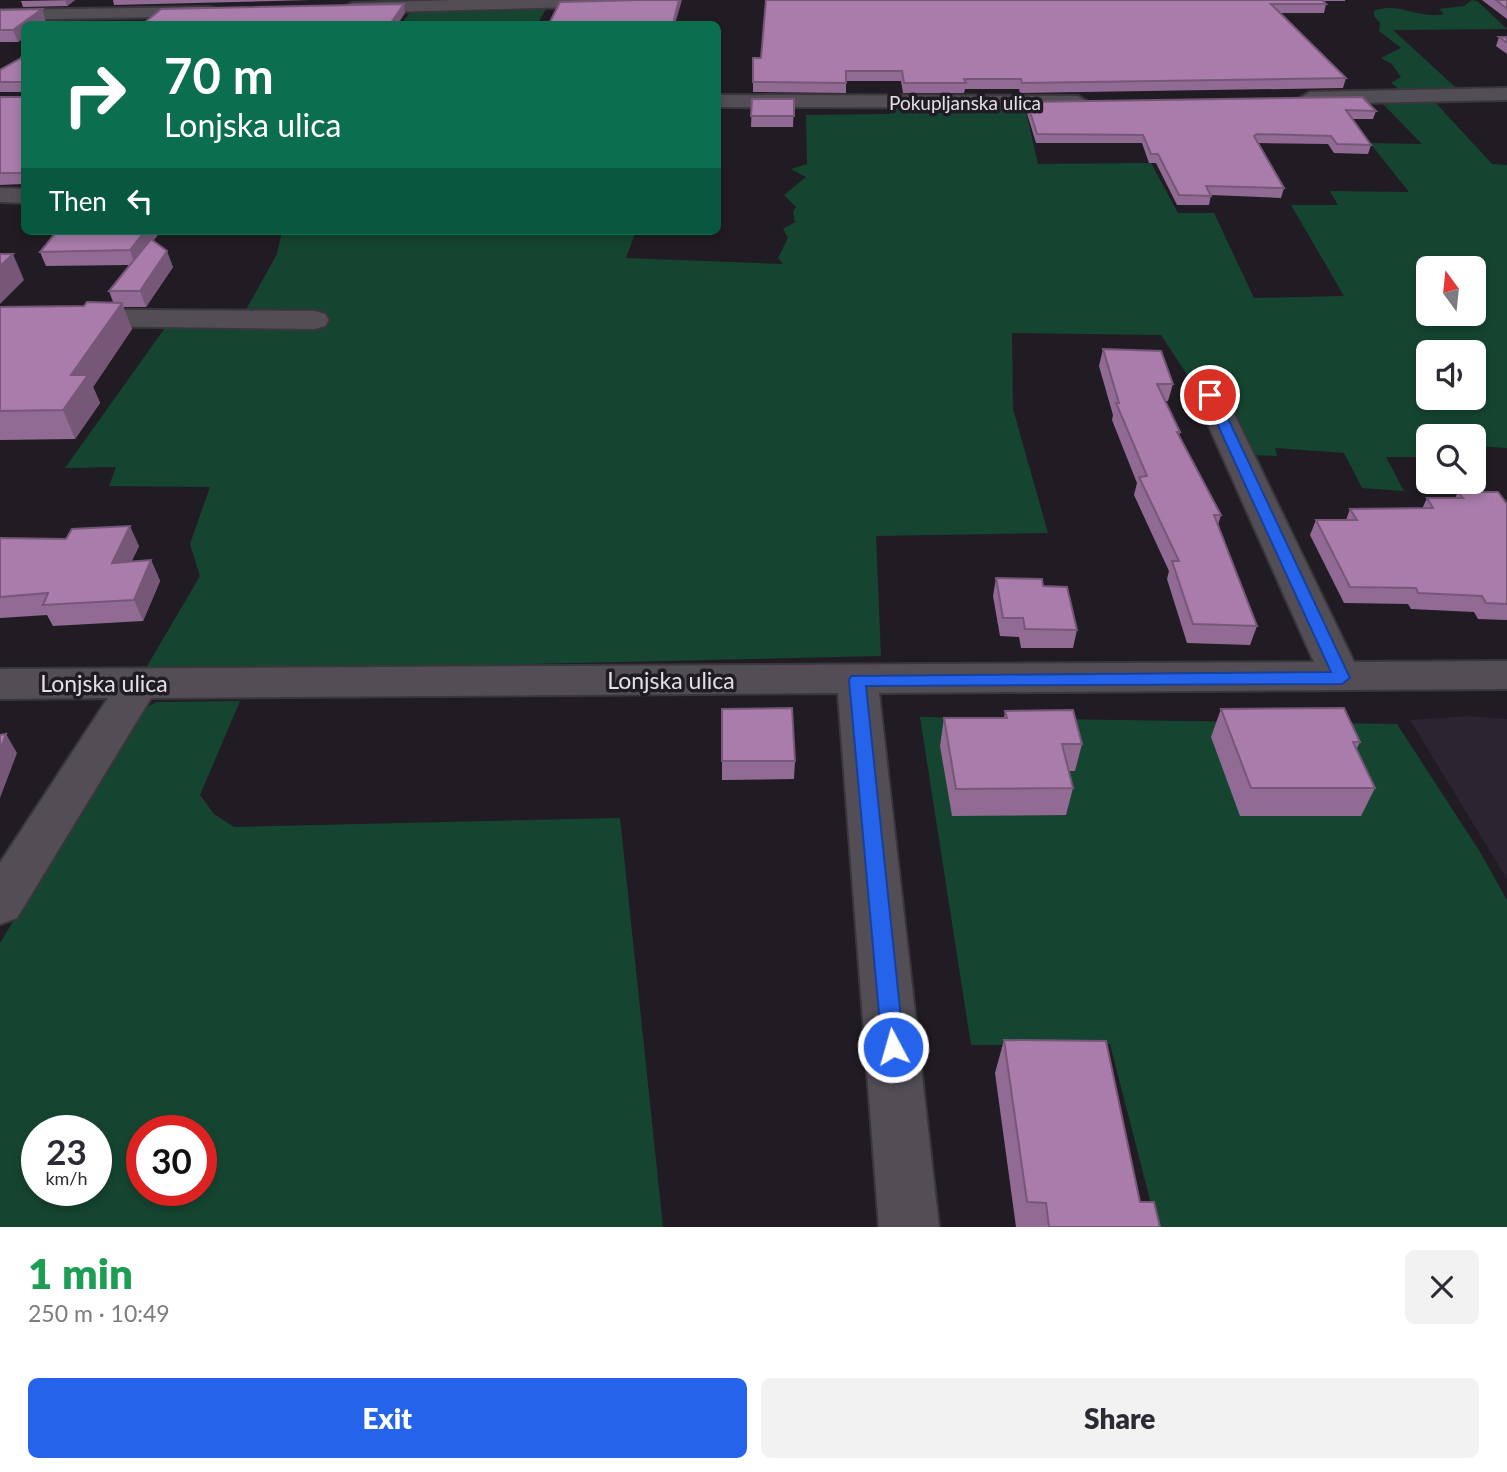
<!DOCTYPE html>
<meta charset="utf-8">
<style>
:root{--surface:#fff;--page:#f2f2f3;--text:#2b2b33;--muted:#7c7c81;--accent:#2563eb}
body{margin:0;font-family:Lato,sans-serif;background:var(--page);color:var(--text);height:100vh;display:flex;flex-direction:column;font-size:26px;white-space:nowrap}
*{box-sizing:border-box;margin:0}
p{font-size:23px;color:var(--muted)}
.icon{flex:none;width:38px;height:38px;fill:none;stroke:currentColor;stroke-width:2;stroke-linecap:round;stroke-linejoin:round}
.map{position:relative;height:1227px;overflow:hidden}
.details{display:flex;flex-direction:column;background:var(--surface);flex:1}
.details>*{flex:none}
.hud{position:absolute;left:21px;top:21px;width:700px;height:214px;border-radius:10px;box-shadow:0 4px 10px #0003;background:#0b6e4f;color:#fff;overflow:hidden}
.needle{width:46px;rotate:345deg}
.controls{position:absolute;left:1416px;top:256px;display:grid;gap:14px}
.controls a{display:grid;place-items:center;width:70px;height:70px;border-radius:10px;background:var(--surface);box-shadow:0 4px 10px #0003;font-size:35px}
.speed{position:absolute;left:21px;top:1115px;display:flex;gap:14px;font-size:35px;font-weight:700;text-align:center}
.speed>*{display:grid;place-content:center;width:91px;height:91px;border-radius:50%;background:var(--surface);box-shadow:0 4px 10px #0003;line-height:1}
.speed small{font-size:18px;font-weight:400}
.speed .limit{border:10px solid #d22;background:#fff;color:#111}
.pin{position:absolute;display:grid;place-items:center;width:60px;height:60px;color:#fff;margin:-30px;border:4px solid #fff;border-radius:50%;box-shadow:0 2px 7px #0007}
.me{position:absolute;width:77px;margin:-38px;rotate:354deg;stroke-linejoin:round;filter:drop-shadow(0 0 5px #0008)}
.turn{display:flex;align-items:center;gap:24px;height:147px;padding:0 28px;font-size:32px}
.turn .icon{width:91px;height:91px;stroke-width:2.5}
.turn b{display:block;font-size:49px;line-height:60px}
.then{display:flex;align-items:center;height:66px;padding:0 28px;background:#0003;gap:14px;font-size:26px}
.round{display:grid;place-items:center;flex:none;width:74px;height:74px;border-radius:10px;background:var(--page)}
.summary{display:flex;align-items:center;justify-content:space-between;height:119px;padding:0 28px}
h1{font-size:42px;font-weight:800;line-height:52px;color:#1e9e55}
.cta{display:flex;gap:14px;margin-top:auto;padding:14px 28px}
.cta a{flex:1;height:80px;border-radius:10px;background:var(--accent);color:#fff;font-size:28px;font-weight:800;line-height:80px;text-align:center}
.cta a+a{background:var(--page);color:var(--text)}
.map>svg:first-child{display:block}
</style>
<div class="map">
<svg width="1507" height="1227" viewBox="0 0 1507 1227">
<rect width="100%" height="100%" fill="#211c23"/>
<!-- built -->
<path fill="#2c2430" d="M1468,716L1507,719V879L1410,720Z"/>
<!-- green -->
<g fill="#154530" fill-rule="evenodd">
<path d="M1472,0L1477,1L1507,29L1393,30L1455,87L1453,90L1402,91L1391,83L1401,77L1392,64L1381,58L1401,48L1379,31L1380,23L1374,16V11C1397,1 1420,20 1444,14L1439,9L1464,6Z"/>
<path d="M548,6L537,24H401L412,10Z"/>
<path d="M1379,100H1433L1492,164L1507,165V448L1474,446V436H1428V457H1386L1404,491L1362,488L1344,453L1275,448L1277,456L1248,455L1218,378L1188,376L1161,335L1012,333L1013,409L1048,533L876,536L881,656L143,673L200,576L190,544L210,487L109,486L116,467L65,468L167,325L239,322L277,254L282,231H636L626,258L783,264L778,258L788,238L783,229L795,222L793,212L796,207L784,195L806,177L791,169L807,164L806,115L890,114L886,106L1025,107L1038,164L1151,163L1178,213H1214L1254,298L1344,296L1291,205H1338L1330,191L1409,192L1370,143L1422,144ZM1428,268H1474V313H1428ZM1428,352H1474V397H1428Z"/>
<path d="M240,701L200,795L214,814L234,827L620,818L663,1227H0V943L139,712L156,702ZM37,1130H96V1190H37ZM142,1130H201V1190H142Z"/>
<path d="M920,717L1397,724L1480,852L1507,900V1227H1157L1110,1044L971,1045Z"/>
</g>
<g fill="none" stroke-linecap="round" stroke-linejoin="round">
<!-- minor casing -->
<g stroke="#3a373c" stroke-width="4">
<g id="minor">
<path d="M454,0H659L650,5L352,13L343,8L352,3Z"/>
<path d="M208,7L214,8L217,12L214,16L0,20V10Z"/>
<path d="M1507,88V100L1310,104L1300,98L1310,92Z"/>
<path d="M718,95L1078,96L1088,102L1078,108L718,107Z"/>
<path d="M0,188L24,189V203L0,202Z"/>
<path d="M0,309L315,311L325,314L329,320L325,326L315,329L0,325Z"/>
<path d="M1210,386L1221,388L1225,395L1354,662L1507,661V689L879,693L939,1227H879L838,693L151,698L17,918L0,924V863L108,698L0,699V669L1314,662L1195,395L1199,388Z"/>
</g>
</g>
<!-- minor -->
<use href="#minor" fill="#534e56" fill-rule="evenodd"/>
</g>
<!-- wall -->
<g fill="#916b93">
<path d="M75,0L67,6L23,7L21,1Z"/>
<path d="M113,0H311L114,5Z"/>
<path d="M766,0H1345V1H1323L1326,4L1324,13H1280L1346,78L1343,88L1020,93L1019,89H965L964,93H903L901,81H846V93L753,92V58H761Z"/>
<path d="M1482,0H1507V19Z"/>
<path d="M0,10L46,22L18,42H0Z"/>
<path d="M1499,37H1507V54L1496,46Z"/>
<path d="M24,53V184L0,185V97H22V92H0V70L21,58Z"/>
<path d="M752,99H794L793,127H751Z"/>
<path d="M1027,102L1376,111L1373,119H1352L1371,145L1368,154L1334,153L1328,144L1258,143L1284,188L1281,198L1211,195L1209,205H1177L1156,163H1149L1142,143H1036L1026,110Z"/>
<path d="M153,241L173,267L146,307H123L132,329L93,387L100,403L75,439L0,440V307L84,306L113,302L109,291L129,265L46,266L40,252Z"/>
<path d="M1103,349L1173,384L1168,401H1165L1180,432L1179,436L1221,515L1218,525L1257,626L1250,645L1187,643L1167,579L1169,571L1134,495L1137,483L1112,420L1113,415L1099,366Z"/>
<path d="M1458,492L1507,504V620L1478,619L1474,612L1411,609L1408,604L1344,603L1310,535L1316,520H1346L1350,509H1422L1427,498H1455Z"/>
<path d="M0,538L139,546L131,562L151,560L160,581L143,621L53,626L47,615L0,618Z"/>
<path d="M996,578L1043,586L1077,630L1073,648H1021L1019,637L1000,636L993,596Z"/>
<path d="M1221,709L1360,742L1356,750L1375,788L1361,816H1240L1211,737Z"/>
<path d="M1005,711L1082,744L1075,771H1069L1073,788L1066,815L952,816L940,746L944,718H1004Z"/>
<path d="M722,761H795L794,779L722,780Z"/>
<path d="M1004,1040L1140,1202L1160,1227H1016L995,1073Z"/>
</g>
<!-- shaded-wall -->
<g fill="#765778">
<path d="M65,0H75L67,6Z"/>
<path d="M679,0H682L675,24H673Z"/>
<path d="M404,4L405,13L398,24H390Z"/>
<path d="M42,9L46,22L42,24H24V38L18,42L13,30Z"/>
<path d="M145,231H161L135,265L130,250Z"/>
<path d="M167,251L173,267L146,307L140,291Z"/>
<path d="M13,254L24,280L0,304V266Z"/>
<path d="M122,303L132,329L93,387L100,403L75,439L63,410L71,375Z"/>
<path d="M130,526L139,546L121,583L112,563Z"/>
<path d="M151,560L160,581L143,621L134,600Z"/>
<path d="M6,734L17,753L0,798V750Z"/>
</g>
<!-- building -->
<g fill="#a97cab" stroke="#765778" stroke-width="2">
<path d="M640,0H679L673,24H549L560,2Z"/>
<path d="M766,0H1322L1326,4H1271L1346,78L1022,83L1021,79H964L966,83H904L902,71H846V83L753,82V58H761Z"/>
<path d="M1496,0H1507V9Z"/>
<path d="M404,4L390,24H143L161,9Z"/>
<path d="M42,9L13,30H0V10Z"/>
<path d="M1499,37H1507V43Z"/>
<path d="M23,53H24V173H0V97H22V82H0V70L21,58Z"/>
<path d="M1362,97L1376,111L1346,110L1371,145L1337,144L1331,136L1257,134L1254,136L1284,188L1206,186L1211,196L1179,195L1158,154H1151L1143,135L1037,134L1027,102Z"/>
<path d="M752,99H794V116H751Z"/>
<path d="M57,231H145L130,250L40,252Z"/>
<path d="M151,239L167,251L140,291H109Z"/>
<path d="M0,254H13L0,266Z"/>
<path d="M87,302L122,303L71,375H88L63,410L0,411V307L84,306Z"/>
<path d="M1103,349L1161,351L1173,384H1157L1180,432H1177L1221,515H1214L1257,626L1193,624L1172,561H1179L1139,477L1147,476L1116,403H1119Z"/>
<path d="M1458,492H1498L1507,504V604L1486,603L1482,596L1418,593L1416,588L1350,587L1316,520H1357L1350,509L1433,508L1427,498H1463Z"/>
<path d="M130,526L112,563L151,560L134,600L43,605L48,593L0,597V538L66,539L72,529Z"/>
<path d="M996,578L1042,579L1043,586L1067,587L1077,630L1025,629L1023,618H1003Z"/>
<path d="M792,708L795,761H722V709Z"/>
<path d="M1344,708L1360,742H1353L1375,788H1251L1221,709Z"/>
<path d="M1073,710L1082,744H1062L1073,788L956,789L944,718H1007L1005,711Z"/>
<path d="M6,734L0,750V735Z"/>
<path d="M1004,1040L1106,1041L1140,1202H1154L1160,1227H1049L1046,1203L1027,1202Z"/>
</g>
<!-- route -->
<path fill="#2563eb" stroke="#184099" stroke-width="2" d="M1210,391L1217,395L1350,678L1342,684L866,686L904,1047L901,1054L893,1057L885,1054L882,1047L849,680L851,676L1331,672L1204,395Z"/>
<g text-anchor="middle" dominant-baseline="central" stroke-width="7" stroke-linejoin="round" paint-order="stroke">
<!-- far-street labels -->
<g font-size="19" fill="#e3e0e5" stroke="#211c23">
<text x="965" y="102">Pokupljanska ulica</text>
</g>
<!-- street labels -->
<g font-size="23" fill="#e3e0e5" stroke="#211c23">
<text x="671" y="680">Lonjska ulica</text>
<text x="104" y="683">Lonjska ulica</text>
</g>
</g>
</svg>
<div class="controls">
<a><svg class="needle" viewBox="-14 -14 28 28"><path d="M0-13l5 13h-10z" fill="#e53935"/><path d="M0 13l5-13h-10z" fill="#7c7c81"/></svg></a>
<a><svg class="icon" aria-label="sound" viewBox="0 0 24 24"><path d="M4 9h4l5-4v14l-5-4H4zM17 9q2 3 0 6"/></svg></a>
<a><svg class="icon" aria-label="search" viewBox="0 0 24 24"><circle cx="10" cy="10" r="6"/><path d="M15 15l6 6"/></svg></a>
</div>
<div class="speed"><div>23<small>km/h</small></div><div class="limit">30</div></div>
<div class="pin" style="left:1210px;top:395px;background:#d93025"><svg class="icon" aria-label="arrive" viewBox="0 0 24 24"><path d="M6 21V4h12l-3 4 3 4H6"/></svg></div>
<svg class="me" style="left:893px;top:1047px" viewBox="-20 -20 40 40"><circle r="17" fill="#2563eb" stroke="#fff" stroke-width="3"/><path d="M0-11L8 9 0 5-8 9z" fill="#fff"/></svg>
<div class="hud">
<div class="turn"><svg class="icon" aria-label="right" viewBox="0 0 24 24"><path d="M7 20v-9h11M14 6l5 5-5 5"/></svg><div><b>70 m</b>Lonjska ulica</div></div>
<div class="then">Then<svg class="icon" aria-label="left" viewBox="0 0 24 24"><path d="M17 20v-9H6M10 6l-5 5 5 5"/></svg></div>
</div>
</div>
<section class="details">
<div class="summary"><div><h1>1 min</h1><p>250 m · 10:49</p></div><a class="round"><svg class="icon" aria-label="close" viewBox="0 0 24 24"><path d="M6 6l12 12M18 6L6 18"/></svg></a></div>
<div class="cta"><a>Exit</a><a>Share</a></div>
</section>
